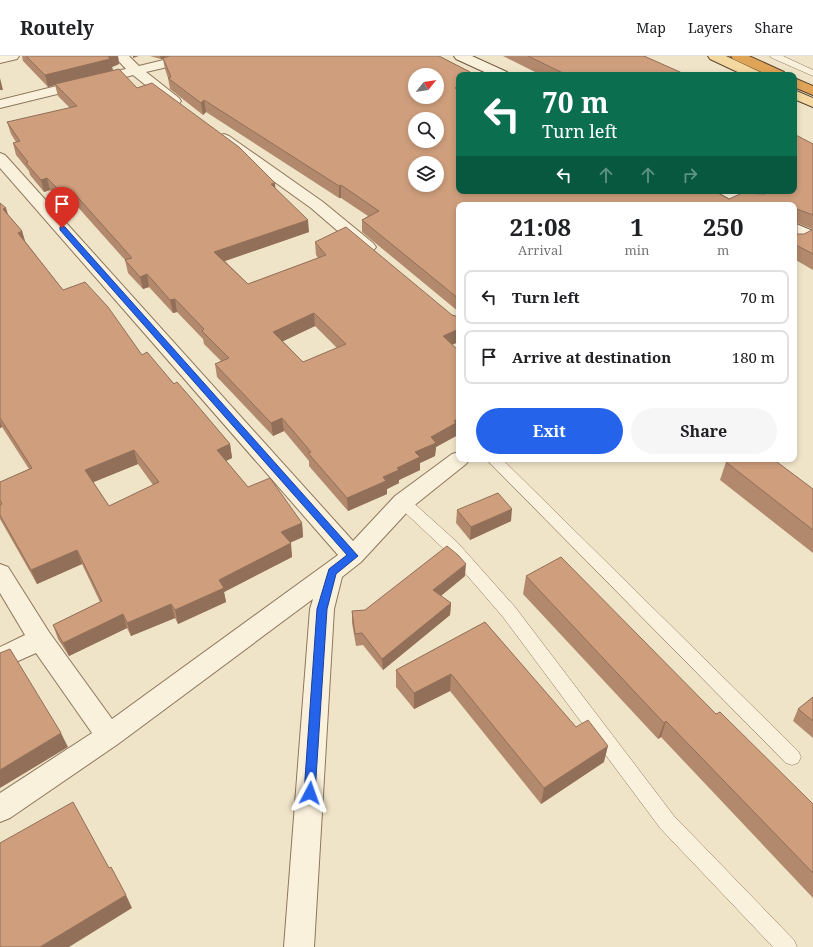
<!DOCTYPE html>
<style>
:root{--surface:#fff;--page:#f6f6f6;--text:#202124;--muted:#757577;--line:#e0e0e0;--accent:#2563eb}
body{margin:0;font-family:"Noto Serif",serif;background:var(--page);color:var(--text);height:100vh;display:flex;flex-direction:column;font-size:15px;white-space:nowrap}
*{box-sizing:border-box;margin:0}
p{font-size:13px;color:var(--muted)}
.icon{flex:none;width:22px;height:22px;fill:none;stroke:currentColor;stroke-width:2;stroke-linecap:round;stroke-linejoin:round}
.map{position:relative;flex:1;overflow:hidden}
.panel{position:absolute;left:456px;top:146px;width:341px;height:260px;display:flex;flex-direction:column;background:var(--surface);border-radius:8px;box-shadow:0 2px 6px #0003}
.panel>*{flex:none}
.guide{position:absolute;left:456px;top:16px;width:341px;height:122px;border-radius:8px;box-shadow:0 2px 6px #0003;background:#0b6e4f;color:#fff;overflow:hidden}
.needle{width:26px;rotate:60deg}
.tools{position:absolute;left:408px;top:12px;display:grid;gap:8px}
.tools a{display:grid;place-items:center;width:36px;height:36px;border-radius:50%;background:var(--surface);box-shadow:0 2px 6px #0003;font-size:20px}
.pin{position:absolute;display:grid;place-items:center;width:34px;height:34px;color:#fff;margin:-41px -17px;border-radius:50% 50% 50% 0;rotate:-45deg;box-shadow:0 0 4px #0007}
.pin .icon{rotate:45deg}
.me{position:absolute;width:44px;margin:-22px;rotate:4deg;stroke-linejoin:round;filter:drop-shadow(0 0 3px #0008)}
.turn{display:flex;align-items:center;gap:14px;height:84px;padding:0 20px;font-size:18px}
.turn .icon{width:52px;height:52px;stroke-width:2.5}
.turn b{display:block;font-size:28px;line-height:34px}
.lanes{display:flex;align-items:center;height:38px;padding:0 20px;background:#0003;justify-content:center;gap:20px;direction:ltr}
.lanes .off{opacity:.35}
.eta{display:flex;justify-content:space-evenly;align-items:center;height:68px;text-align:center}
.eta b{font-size:24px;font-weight:700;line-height:28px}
.cta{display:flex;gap:8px;margin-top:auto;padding:8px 20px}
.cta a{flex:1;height:46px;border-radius:24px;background:var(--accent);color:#fff;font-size:16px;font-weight:700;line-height:46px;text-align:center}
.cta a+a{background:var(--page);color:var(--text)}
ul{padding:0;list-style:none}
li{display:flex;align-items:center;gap:12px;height:54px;margin:0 8px 6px;padding:0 12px;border:2px solid var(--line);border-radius:8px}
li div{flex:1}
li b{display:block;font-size:15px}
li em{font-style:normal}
header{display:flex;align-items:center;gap:24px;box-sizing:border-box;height:56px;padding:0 20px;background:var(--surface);border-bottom:1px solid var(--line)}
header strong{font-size:19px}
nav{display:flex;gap:22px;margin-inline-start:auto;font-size:14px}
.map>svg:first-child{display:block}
</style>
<header>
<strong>Routely</strong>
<nav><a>Map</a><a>Layers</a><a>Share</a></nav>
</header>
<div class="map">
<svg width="813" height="891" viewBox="0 0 813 891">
<rect width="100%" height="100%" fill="#f0e4c8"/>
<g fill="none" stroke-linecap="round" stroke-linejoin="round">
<!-- lane casing -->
<g stroke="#8d765c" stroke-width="1">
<g id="lane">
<path d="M770,0H783L813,14V20L772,2Z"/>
<path d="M486,403H502L798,695L801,701L798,707L792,709L786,707Z"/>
<path d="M403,441L408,442L457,486L515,551L674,760L794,884L797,891H773L660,772L503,561L445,494L398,450L395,446L398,442Z"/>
</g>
</g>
<!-- street casing -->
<g stroke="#8d765c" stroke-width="2">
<g id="street">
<path d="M0,0H19L17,3L0,7Z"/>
<path d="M114,0H129L139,10L180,0H204L202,3L146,16L179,42L181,45L179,48L174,49L169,48L133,19L126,21L121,20L119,17L121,14L126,13Z"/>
<path d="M85,23L90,24L92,27L90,30L0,52V44Z"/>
<path d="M224,78L229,80L323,146L373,187L376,191L373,195L367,196L361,195L311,152L219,86L216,83L219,80Z"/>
<path d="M0,97L5,99L353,485L395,440L452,398L459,396V403H470L466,408L411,452L361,506L342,521L334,553L314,891H284L310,553L313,543L118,688L10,762L0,766V737L92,677L36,597L0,613V591L25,579L0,537V508L8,511L49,576L112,663L338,499L0,112Z"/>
</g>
</g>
<!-- secondary casing -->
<g stroke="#6f573f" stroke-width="2">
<g id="secondary">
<path d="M454,0H472L507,16L509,19H491L456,3Z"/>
<path d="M719,135H739L759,146L761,149H741L721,138Z"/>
<path d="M794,167L813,175V187L794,179Z"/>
</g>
</g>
<!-- primary casing -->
<g stroke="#5b4430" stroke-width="2">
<g id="primary">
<path d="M708,0H726L760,16L762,19H744L710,3Z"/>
<path d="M794,34L813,42V51L794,43Z"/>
</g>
</g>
<!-- highway casing -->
<g stroke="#5b4430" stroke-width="2">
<g id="highway">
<path d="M731,0H749L784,16L786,19H768L733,3Z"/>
<path d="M794,22L813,30V39L794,31Z"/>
</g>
</g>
<!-- lane -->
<use href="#lane" fill="#faf1dc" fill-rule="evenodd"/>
<!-- street -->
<use href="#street" fill="#faf1dc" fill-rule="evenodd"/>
<!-- secondary -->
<use href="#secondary" fill="#faf1dc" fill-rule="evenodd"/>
<!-- primary -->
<use href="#primary" fill="#f3d9a0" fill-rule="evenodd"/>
<!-- highway -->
<use href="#highway" fill="#e0a458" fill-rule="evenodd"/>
</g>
<!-- wall -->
<g fill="#b2896c" fill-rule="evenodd">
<path d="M22,0H118L119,8L112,11L113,14L275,132L309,176L225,205L248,228L318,202L316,199L315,186L452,289L459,295V375L456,376V380L436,391L435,400L420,407V414L399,424V427L387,433V438L348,455L309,410V405L284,375L273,380L217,321L215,308L221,305L204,288L203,283L177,256L173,257L149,231L143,233L128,217L125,204L76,149L67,152L50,134L44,136L30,119L29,115L16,99L13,87L16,86L11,78L7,66L70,52L58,40L55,29L48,31L23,5ZM315,270L337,292L303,306L283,285Z"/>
<path d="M150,0H439L470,16V18L459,19V135L729,143L756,137V135H794L813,88V173H812L797,167V178H804L813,174V214L794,203V149H459V256L362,176V164L368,160L341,142H339L206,56L203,59L170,33L168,22L165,13L163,3H161Z"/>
<path d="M503,0H644L685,19H541Z"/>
<path d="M0,147L8,159L22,175L25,185L63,234L142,299L174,328L230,388L232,402L226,405L248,431L302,467L303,481L290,486L292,501L224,536L226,546L178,568L175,562L131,580L127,572L69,600L58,583L53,569L100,546L82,508L37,528L0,463V426L29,413L2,371L0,372ZM138,408L153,429L109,450L93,426Z"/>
<path d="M726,406L813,433V497L720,424Z"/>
<path d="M457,454L511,465L470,484L456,467Z"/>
<path d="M465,520L441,540L451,547L450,559L383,614L363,589L356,590L352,567V555L365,554Z"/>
<path d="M526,520L716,658L813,748V842L661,681L658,683L523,538Z"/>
<path d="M485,566L604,706L541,748L450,635L414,653L396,631V614Z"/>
<path d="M813,641V682L793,665L798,653Z"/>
</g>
<!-- shaded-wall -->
<g fill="#916f58">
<path d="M108,0H118L119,8L112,11L113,15L55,28V29L48,31L45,19Z"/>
<path d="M133,0H139L133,2Z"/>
<path d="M160,0H174L161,3Z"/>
<path d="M0,22L3,34H0Z"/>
<path d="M459,30V42L455,32Z"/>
<path d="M204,44L206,56L203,59L201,47Z"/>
<path d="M47,122L50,134L44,136L41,124Z"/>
<path d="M275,127L276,140L271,128Z"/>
<path d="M341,129V142H339V130Z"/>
<path d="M73,136L76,149L67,152L64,139Z"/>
<path d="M6,152L10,165L3,153Z"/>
<path d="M308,164L309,176L216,208L214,196Z"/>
<path d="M22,175L26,189L18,177Z"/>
<path d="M147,218L149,231L143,233L140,221Z"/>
<path d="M175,243L177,256L173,257L170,244Z"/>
<path d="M314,257L315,270L275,289L273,276Z"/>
<path d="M459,273V286L442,293L443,280Z"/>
<path d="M282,362L284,375L273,380L271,367Z"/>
<path d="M459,362V375L456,376V380L436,391L435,400L420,407V414L399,424V427L387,433V438L348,455L347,442L383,421L397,412L431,381L454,365Z"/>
<path d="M0,365L2,371L0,372Z"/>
<path d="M230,388L232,402L219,408L217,394Z"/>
<path d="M134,394L138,408L89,428L85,414Z"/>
<path d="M512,453L511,465L470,484L471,471Z"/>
<path d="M302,467L303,481L283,490L281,476Z"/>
<path d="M291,487L292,501L224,536L226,546L178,568L175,554L219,524Z"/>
<path d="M77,494L82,508L37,528L31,514Z"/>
<path d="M466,508L465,520L433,546V534Z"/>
<path d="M451,547L450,559L383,614L382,603Z"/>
<path d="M171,548L175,562L131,580L127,567Z"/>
<path d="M123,558L127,572L69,600L63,587Z"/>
<path d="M451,618L450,635L414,653V637Z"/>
<path d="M666,665L661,681L658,683L664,667Z"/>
<path d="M61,677L68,691L0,732V714Z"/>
<path d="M608,690L604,706L541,748L544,732Z"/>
<path d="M126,839L132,852L69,891H40Z"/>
</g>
<!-- building -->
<g fill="#cf9f7d" stroke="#916f58" fill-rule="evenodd">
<path d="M26,0H108L110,3L45,19Z"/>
<path d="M170,0H439L470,16L468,17L472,19H459V30L455,32L459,34V135H714L729,143L742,137L765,138L764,135H794V78L813,88V159L797,153V178H804L812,174H813V198L794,188V149H459V243L362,164L379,155L341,129L339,130L204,44L201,47L168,22L171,21L163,2ZM415,19H437V41H415ZM415,63H437V85H415ZM415,107H437V129H415Z"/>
<path d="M528,0H644L680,16L685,19H567Z"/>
<path d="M119,13L137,32L152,27L239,91L275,127L271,128L308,164L214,196L248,228L326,199L315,186L346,171L452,259L459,261V273L443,280L459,295V362L454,365L456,367L431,381L436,387L415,396L420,401L397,412L399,414L383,421L386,425L347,442L308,397L311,396L282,362L271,367L215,308L229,302L202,275L204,273L175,243L170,244L147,218L140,221L125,204L132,202L73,136L64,139L47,122L41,124L26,107L28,106L13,87L20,85L7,66L77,50L55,28ZM314,257L346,288L303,306L273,276Z"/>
<path d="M0,147L6,152L3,153L22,175L18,177L63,234L85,226L108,251L142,299L147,296L174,328L177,326L191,342L230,388L217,394L248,431L270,422L302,467L281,476L291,487L219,524L224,532L175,554L171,548L127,567L123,558L63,587L53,569L102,545L77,494L31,514L0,459V449L2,448L0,444V426L32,412L0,362ZM134,394L159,426L109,450L85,414Z"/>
<path d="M731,403H773L813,433V474L726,406Z"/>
<path d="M498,437L512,453L471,471L457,454Z"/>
<path d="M447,490L458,499L466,508L433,534L451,547L382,603L362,577L355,578L352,555L365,554Z"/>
<path d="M561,501L716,658L720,656L813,748V817L666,665L664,667L526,520Z"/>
<path d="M485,566L576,671L588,664L608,690L544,732L451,618L414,637L396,614Z"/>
<path d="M10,593L61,677L0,714V597Z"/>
<path d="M813,641V665L798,653Z"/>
<path d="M73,746L109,812L111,811L126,839L40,891H0V787Z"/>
</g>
<!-- route -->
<path fill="#2563eb" stroke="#184099" d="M62,170L65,171L358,500L336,518L327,553L315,737L314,741L310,743L306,741L304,737L317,553L329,513L347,499L60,174V171Z"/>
</svg>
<div class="tools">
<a><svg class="needle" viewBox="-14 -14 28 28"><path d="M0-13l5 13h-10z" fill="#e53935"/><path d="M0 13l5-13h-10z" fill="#757577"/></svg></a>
<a><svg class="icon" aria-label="search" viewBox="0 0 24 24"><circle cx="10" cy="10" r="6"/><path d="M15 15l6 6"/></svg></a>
<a><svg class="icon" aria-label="layers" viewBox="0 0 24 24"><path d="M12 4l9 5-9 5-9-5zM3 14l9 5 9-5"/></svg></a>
</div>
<div class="pin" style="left:62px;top:172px;background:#d93025"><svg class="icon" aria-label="arrive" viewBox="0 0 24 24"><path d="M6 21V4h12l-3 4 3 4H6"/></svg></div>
<svg class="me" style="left:310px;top:737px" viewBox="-20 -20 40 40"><path d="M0-17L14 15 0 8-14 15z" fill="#2563eb" stroke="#fff" stroke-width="4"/></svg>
<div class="guide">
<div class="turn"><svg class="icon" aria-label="left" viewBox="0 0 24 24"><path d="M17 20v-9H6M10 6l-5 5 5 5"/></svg><div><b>70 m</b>Turn left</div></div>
<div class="lanes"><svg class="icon" aria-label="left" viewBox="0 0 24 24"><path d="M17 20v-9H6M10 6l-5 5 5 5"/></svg><svg class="icon off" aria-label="ahead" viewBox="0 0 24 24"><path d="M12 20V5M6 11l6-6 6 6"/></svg><svg class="icon off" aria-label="ahead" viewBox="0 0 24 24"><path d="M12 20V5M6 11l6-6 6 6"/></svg><svg class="icon off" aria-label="right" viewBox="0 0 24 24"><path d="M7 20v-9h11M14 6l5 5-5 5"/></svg></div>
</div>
<section class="panel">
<div class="eta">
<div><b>21:08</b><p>Arrival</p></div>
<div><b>1</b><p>min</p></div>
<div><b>250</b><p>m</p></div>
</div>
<ul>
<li><svg class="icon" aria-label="left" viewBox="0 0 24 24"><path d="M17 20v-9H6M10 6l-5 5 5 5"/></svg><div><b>Turn left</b></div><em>70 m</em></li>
<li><svg class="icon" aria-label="arrive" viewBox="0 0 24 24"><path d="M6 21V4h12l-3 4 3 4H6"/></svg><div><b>Arrive at destination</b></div><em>180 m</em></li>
</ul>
<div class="cta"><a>Exit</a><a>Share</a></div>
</section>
</div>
